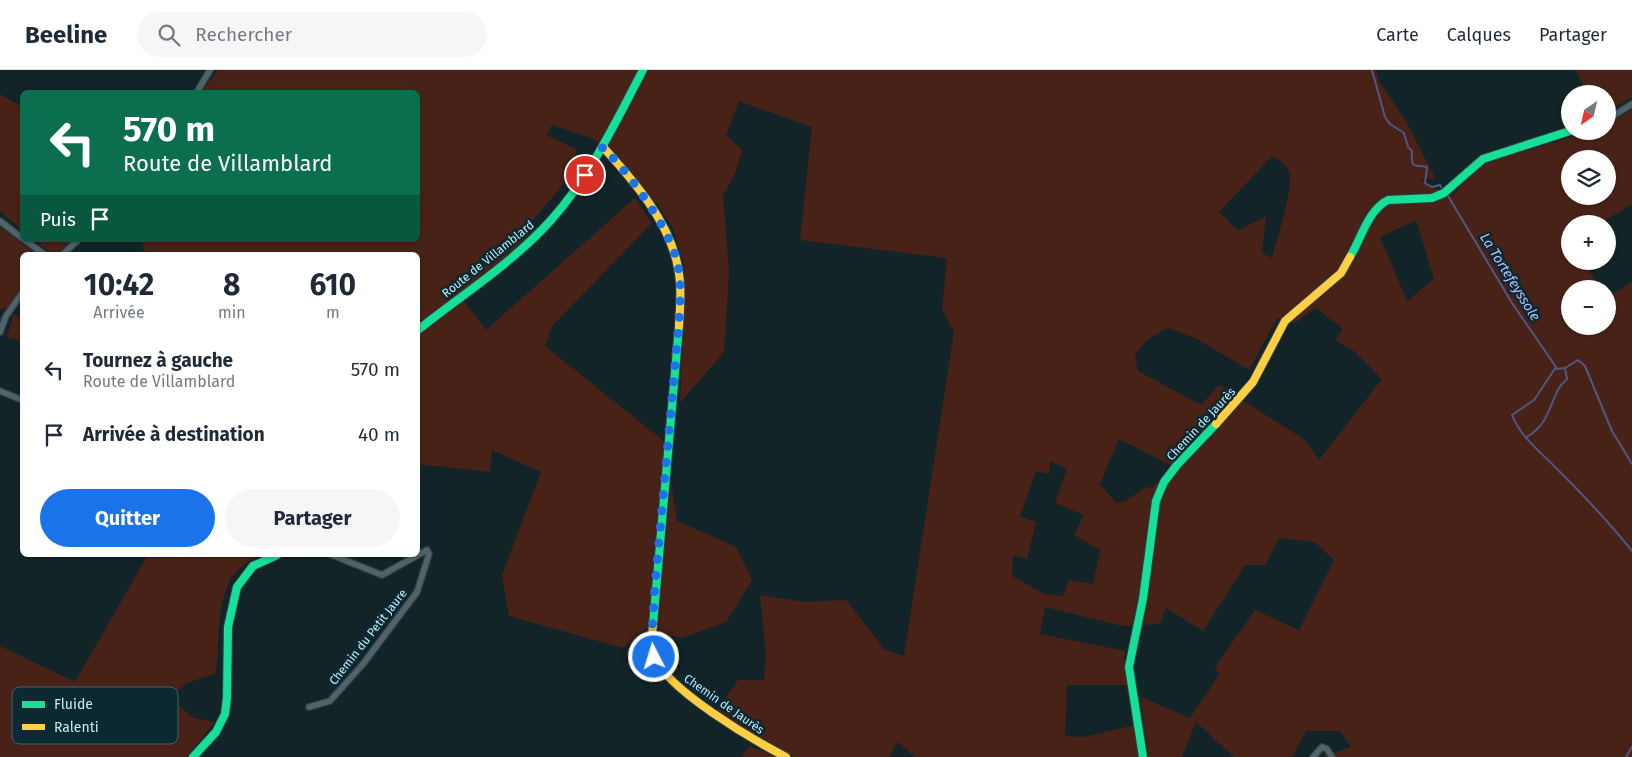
<!DOCTYPE html>
<html lang="fr">
<meta charset="utf-8">
<style>
:root{--surface:#fff;--page:#f6f6f7;--text:#1f2937;--muted:#747a83;--line:#e0e1e3;--accent:#1a73e8}
body{margin:0;font-family:"Fira Sans",sans-serif;background:var(--page);color:var(--text);height:100vh;display:flex;flex-direction:column;font-size:19px;white-space:nowrap}
*{box-sizing:border-box;margin:0}
p{font-size:16px;color:var(--muted)}
.icon{flex:none;width:28px;height:28px;fill:none;stroke:currentColor;stroke-width:2;stroke-linecap:round;stroke-linejoin:round}
.map{position:relative;flex:1;overflow:hidden}
.details{position:absolute;left:20px;top:182px;width:400px;height:305px;display:flex;flex-direction:column;background:var(--surface);border-radius:8px;box-shadow:0 1px 4px #0004}
.details>*{flex:none}
.hud{position:absolute;left:20px;top:20px;width:400px;height:152px;border-radius:8px;box-shadow:0 1px 4px #0004;background:#0b6e4f;color:#fff;overflow:hidden}
.needle{width:32px;rotate:214deg}
.fabs{position:absolute;left:1561px;top:15px;display:grid;gap:10px}
.fabs a{display:grid;place-items:center;width:55px;height:55px;border-radius:50%;background:var(--surface);box-shadow:0 1px 4px #0004;font-size:25px}
.pin{position:absolute;display:grid;place-items:center;width:42px;height:42px;color:#fff;margin:-21px;border:2px solid #fff;border-radius:50%;box-shadow:0 1px 5px #0007}
.me{position:absolute;width:55px;margin:-28px;rotate:355deg;stroke-linejoin:round;filter:drop-shadow(0 0 4px #0008)}
.turn{display:flex;align-items:center;gap:18px;height:105px;padding:0 20px;font-size:22px}
.turn .icon{width:65px;height:65px;stroke-width:2.5}
.turn b{display:block;font-size:35px;line-height:42px}
.then{display:flex;align-items:center;height:48px;padding:0 20px;background:#0003;gap:10px;font-size:19px}
.eta{display:flex;justify-content:space-evenly;align-items:center;height:85px;text-align:center}
.eta b{font-size:30px;font-weight:700;line-height:35px}
.action{display:flex;gap:10px;margin-top:auto;padding:10px 20px}
.action a{flex:1;height:58px;border-radius:30px;background:var(--accent);color:#fff;font-size:20px;font-weight:700;line-height:58px;text-align:center}
.action a+a{background:var(--page);color:var(--text)}
ul{padding:0;list-style:none}
li{display:flex;align-items:center;gap:15px;height:65px;padding:0 20px}
li div{flex:1}
li b{display:block;font-size:19px}
li em{font-style:normal}
header{display:flex;align-items:center;gap:30px;box-sizing:border-box;height:70px;padding:0 25px;background:var(--surface);border-bottom:1px solid var(--line)}
header strong{font-size:24px}
nav{display:flex;gap:28px;margin-inline-start:auto;font-size:18px}
.search{width:350px;height:45px;background:var(--page);display:flex;align-items:center;gap:12px;box-sizing:border-box;padding:0 18px;border-radius:28px;color:var(--muted);font-size:19px}
.map>svg:first-child{display:block}
</style>
<header>
<strong>Beeline</strong>
<div class="search"><svg class="icon" aria-label="search" viewBox="0 0 24 24"><circle cx="10" cy="10" r="6"/><path d="M15 15l6 6"/></svg>Rechercher</div>
<nav><a>Carte</a><a>Calques</a><a>Partager</a></nav>
</header>
<div class="map">
<svg width="1632" height="687" viewBox="0 0 1632 687">
<rect width="100%" height="100%" fill="#132429"/>
<!-- green -->
<g fill="#482216" fill-rule="evenodd">
<path d="M218,0H1376L1379,11L1407,53L1435,108L1420,110L1452,127L1469,104L1487,93L1591,61H1608V54L1632,40V134L1599,154H1570V171L1567,173L1570,177V191H1581L1603,219H1570V256H1608V224L1609,226L1632,212V687H1322L1351,677L1340,661H1306L1292,687H1234L1196,652L1182,687H1148L1141,627L1190,648L1219,605L1215,597L1255,540L1299,560L1334,490L1315,472L1279,468L1265,495H1245L1203,561L1166,538L1160,554L1122,556L1045,537L1040,564L1126,581L1124,588L1130,615H1067L1065,666L1084,667L1135,655L1139,687H915L897,672L890,687H793C765,677 741,657 717,640L738,610H764L766,585L760,525L805,532L846,530L885,580L904,586L954,262L942,239L947,188L800,170L812,57L739,31L726,65L742,80L736,101L723,126L729,201L724,282L680,333L685,222L684,195L673,158L657,134L608,76L586,66L552,55L546,65L576,79C579,104 547,132 532,151L544,165L462,229L486,260L635,128L652,153L553,255L545,276L665,372L677,451L736,477L752,510L726,552L682,568L645,560L623,578L509,546L502,505L541,402L492,380L490,402L418,394V185H145L142,170H418V22H201ZM1272,86C1280,91 1289,95 1290,105C1292,124 1277,168 1272,188L1262,183L1266,146L1238,161L1219,142ZM1570,89H1608V126H1570ZM1416,150L1434,209L1407,231L1380,167ZM1316,238L1343,259L1335,270L1354,281L1382,309L1319,390L1305,370L1219,315L1201,335L1138,301L1135,285L1147,270L1168,258L1197,269L1249,300L1277,248L1295,253ZM1119,369L1172,396L1152,418L1145,417L1126,431L1116,433L1100,414ZM1051,391L1067,399L1055,433L1084,445L1074,465L1100,480L1093,514L1068,510L1064,526L1044,524L1012,506L1013,485L1027,489L1036,452L1020,446L1036,401L1049,404Z"/>
<path d="M1575,0H1632V27L1608,41V24H1589Z"/>
<path d="M0,24L22,37V160L0,141Z"/>
<path d="M0,157L37,185H22V215L7,238L0,240Z"/>
<path d="M35,170H72L54,185Z"/>
<path d="M13,245L22,247V271L7,267Z"/>
<path d="M142,485H260C250,490 235,500 230,510C217,534 219,576 216,603L187,613L177,621L178,635L194,648L215,652L186,687H0V576L75,612L146,488Z"/>
<path d="M750,676L776,687H741Z"/>
</g>
<g fill="none" stroke-linecap="round" stroke-linejoin="round">
<!-- stream -->
<g stroke="#505786" stroke-width="2">
<path d="M1372,0L1385,47L1390,54L1404,63L1408,77L1412,81C1411,101 1415,94 1427,97L1425,113L1432,117L1440,115L1441,117"/>
<path d="M1448,126L1512,233L1556,297L1534,330L1512,345C1521,368 1542,383 1559,401C1584,426 1610,453 1632,481"/>
<path d="M1555,299L1565,298L1578,290L1585,296L1612,361L1632,394"/>
<path d="M1527,367C1548,354 1548,339 1559,318C1561,314 1565,312 1567,309L1565,298"/>
<path d="M1626,687L1632,677"/>
</g>
<!-- street casing -->
<g stroke="#2d3f45" stroke-width="8">
<g id="street">
<path d="M197,22L210,0"/>
<path d="M1608,49L1632,34"/>
<path d="M0,151L22,168"/>
<path d="M25,170L45,185"/>
<path d="M62,185L78,170"/>
<path d="M0,262L6,246L22,223"/>
<path d="M0,321L22,330"/>
<path d="M309,637L330,631L363,594L417,522L429,484L427,480L382,505L332,485"/>
<path d="M1313,687L1322,677L1327,679L1332,687"/>
</g>
</g>
<!-- fast casing -->
<g stroke="#2d3f45" stroke-width="10">
<g id="fast">
<path d="M1350,187C1361,169 1368,140 1388,130L1432,128L1444,123L1483,89L1570,61"/>
<path d="M418,260C463,224 514,192 552,149C591,105 616,51 643,0"/>
<path d="M653,555L679,256"/>
<path d="M193,687L216,662L225,644L227,627L228,557L237,517L253,496L277,485"/>
<path d="M1143,687L1129,597L1143,529L1156,431L1164,412L1177,395L1216,354"/>
</g>
</g>
<!-- slow casing -->
<g stroke="#2d3f45" stroke-width="10">
<g id="slow">
<path d="M603,77C633,110 670,152 678,198C682,217 680,237 679,256"/>
<path d="M1216,354L1253,312L1285,251L1341,203L1350,187"/>
<path d="M653,555C652,566 650,576 654,586C666,619 753,670 786,687"/>
</g>
</g>
<!-- street -->
<use href="#street" stroke="#4f6369" stroke-width="5.5"/>
<!-- fast -->
<use href="#fast" stroke="#16e098" stroke-width="8"/>
<!-- slow -->
<use href="#slow" stroke="#ffcf43" stroke-width="8"/>
</g>
<g fill="none" stroke-linecap="round" stroke-linejoin="round">
<!-- route -->
<path stroke="#1a73e8" stroke-width="9" stroke-dasharray="0 16.2" d="M585,105L603,77C629,104 668,155 677,191C682,211 680,233 679,252L655,516L651,576L654,587"/>
</g>
<g text-anchor="middle" dominant-baseline="central" stroke-width="5" stroke-linejoin="round" paint-order="stroke">
<!-- street labels -->
<g font-size="12" fill="#c3edfa" stroke="#0b2931">
<text transform="translate(488 189) rotate(-39)">Route de Villamblard</text>
<text transform="translate(1201 354) rotate(-47)">Chemin de Jaurès</text>
<text transform="translate(368 567) rotate(-52)">Chemin du Petit Jaure</text>
<text transform="translate(724 634) rotate(35)">Chemin de Jaurès</text>
</g>
<!-- water labels -->
<g font-size="14" font-style="italic" fill="#b5befd" stroke="#0b2931">
<text transform="translate(1510 207) rotate(58)">La Tortefeyssole</text>
</g>
</g>
<!-- legend -->
<rect x="12" y="617" width="166" height="57" rx="8" fill="#0b2931" stroke="#42646d" stroke-width="1"/>
<rect x="22" y="631" width="23" height="7" fill="#16e098"/>
<rect x="22" y="654" width="23" height="6" fill="#ffcf43"/>
<g font-size="14" fill="#c3edfa">
<text x="54" y="639">Fluide</text>
<text x="54" y="662">Ralenti</text>
</g>
</svg>
<div class="fabs">
<a><svg class="needle" viewBox="-14 -14 28 28"><path d="M0-13l5 13h-10z" fill="#e53935"/><path d="M0 13l5-13h-10z" fill="#747a83"/></svg></a>
<a><svg class="icon" aria-label="layers" viewBox="0 0 24 24"><path d="M12 4l9 5-9 5-9-5zM3 14l9 5 9-5"/></svg></a>
<a>+</a>
<a>−</a>
</div>
<div class="pin" style="left:585px;top:105px;background:#d93025"><svg class="icon" aria-label="arrive" viewBox="0 0 24 24"><path d="M6 21V4h12l-3 4 3 4H6"/></svg></div>
<svg class="me" style="left:654px;top:587px" viewBox="-20 -20 40 40"><circle r="17" fill="#1a73e8" stroke="#fff" stroke-width="3"/><path d="M0-11L8 9 0 5-8 9z" fill="#fff"/></svg>
<div class="hud">
<div class="turn"><svg class="icon" aria-label="left" viewBox="0 0 24 24"><path d="M17 20v-9H6M10 6l-5 5 5 5"/></svg><div><b>570 m</b>Route de Villamblard</div></div>
<div class="then">Puis<svg class="icon" aria-label="arrive" viewBox="0 0 24 24"><path d="M6 21V4h12l-3 4 3 4H6"/></svg></div>
</div>
<section class="details">
<div class="eta">
<div><b>10:42</b><p>Arrivée</p></div>
<div><b>8</b><p>min</p></div>
<div><b>610</b><p>m</p></div>
</div>
<ul>
<li><svg class="icon" aria-label="left" viewBox="0 0 24 24"><path d="M17 20v-9H6M10 6l-5 5 5 5"/></svg><div><b>Tournez à gauche</b><p>Route de Villamblard</p></div><em>570 m</em></li>
<li><svg class="icon" aria-label="arrive" viewBox="0 0 24 24"><path d="M6 21V4h12l-3 4 3 4H6"/></svg><div><b>Arrivée à destination</b></div><em>40 m</em></li>
</ul>
<div class="action"><a>Quitter</a><a>Partager</a></div>
</section>
</div>
